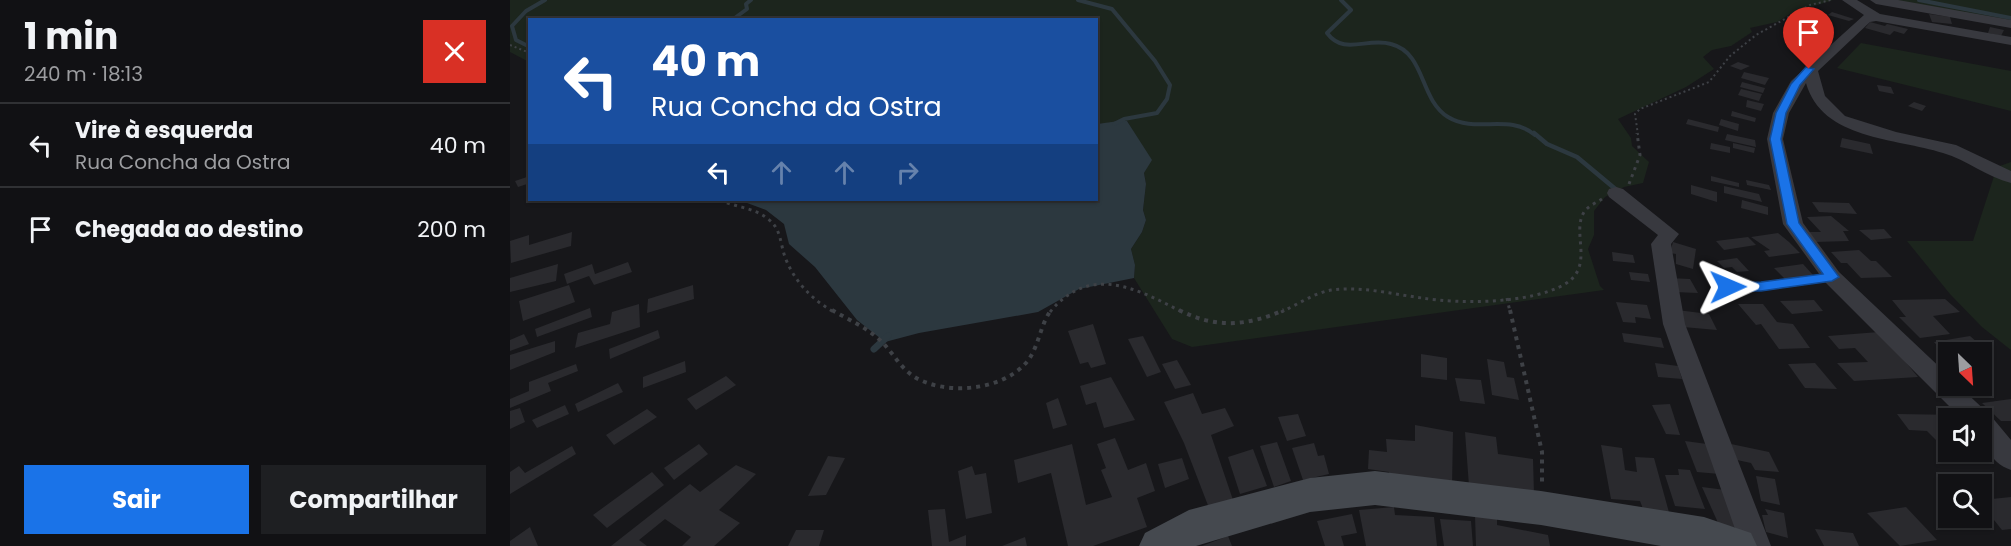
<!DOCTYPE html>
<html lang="pt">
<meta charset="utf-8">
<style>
:root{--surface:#111114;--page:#1e1f22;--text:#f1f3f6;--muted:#9c9da0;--line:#303134;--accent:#1a73e8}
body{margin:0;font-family:Poppins,sans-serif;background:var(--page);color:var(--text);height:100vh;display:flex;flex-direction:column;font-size:22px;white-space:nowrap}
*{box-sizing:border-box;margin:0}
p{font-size:20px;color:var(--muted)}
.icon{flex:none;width:33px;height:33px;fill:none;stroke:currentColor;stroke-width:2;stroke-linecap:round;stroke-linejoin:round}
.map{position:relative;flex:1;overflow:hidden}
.details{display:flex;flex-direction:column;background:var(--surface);width:510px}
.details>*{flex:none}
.top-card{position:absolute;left:18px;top:18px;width:570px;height:183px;border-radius:0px;box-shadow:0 2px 4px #0004,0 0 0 2px var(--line);background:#1a4fa0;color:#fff;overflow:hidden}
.needle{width:39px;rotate:155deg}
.controls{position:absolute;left:1428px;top:342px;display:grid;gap:12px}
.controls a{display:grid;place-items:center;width:54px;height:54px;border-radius:0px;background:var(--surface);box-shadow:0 2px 4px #0004,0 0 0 2px var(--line);font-size:30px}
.pin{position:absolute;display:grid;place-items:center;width:51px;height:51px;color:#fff;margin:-62px -26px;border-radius:50% 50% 50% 0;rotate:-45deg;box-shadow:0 0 6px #0007}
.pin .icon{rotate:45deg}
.me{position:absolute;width:66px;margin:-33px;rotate:89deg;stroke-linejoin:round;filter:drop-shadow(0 0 4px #0008)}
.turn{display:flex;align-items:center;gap:21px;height:126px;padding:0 24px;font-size:27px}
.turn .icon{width:78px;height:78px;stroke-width:2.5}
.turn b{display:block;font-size:42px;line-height:51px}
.lanes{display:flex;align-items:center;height:57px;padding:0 24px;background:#0003;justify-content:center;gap:30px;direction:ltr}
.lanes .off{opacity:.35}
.round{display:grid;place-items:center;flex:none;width:63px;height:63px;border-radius:0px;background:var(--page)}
.headline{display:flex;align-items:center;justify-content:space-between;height:102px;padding:0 24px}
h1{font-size:36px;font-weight:700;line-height:45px}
.primary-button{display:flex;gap:12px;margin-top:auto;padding:12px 24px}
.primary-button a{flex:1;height:69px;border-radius:0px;background:var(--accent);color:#fff;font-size:24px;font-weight:700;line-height:69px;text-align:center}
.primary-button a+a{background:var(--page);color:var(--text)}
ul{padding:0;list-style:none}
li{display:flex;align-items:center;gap:18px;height:84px;padding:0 24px;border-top:2px solid var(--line)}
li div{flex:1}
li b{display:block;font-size:22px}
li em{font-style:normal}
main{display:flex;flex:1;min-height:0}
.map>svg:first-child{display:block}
</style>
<main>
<section class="details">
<div class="headline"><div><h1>1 min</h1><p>240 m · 18:13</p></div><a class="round" style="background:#d93025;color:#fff"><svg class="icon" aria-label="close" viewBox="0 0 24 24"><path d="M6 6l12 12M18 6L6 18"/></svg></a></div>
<ul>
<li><svg class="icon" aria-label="left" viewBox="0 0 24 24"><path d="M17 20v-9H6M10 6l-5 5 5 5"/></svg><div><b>Vire à esquerda</b><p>Rua Concha da Ostra</p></div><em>40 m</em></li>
<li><svg class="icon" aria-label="arrive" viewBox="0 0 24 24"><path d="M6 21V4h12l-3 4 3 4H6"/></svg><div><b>Chegada ao destino</b></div><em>200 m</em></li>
</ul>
<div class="primary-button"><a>Sair</a><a>Compartilhar</a></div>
</section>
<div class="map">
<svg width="1501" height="546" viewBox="0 0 1501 546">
<rect width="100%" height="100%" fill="#17171a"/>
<!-- green -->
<g fill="#1c251d">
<path d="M0,0H1323L1280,14L1267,22L1240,28L1242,32L1221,46L1202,50L1193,57L1204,69L1176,87L1108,119L1121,138L1122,146L1139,162L1133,183L1114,187L1095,197L1084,211V235L1078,249L1090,286L1094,290L682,347L662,339L624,278L625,265L621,249L632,232L636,220L633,210L636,184L634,173L641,160L617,121L587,124L586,20H20L19,62L0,52Z"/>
<path d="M1370,0H1501V22Z"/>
<path d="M1351,43L1501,71V111L1327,68Z"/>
<path d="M1501,162V350L1472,327L1440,294L1397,241H1463L1487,167Z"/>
</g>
<!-- water -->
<path fill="#2c383f" d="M609,121H617L642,160L634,173L636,184L633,210L636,220L632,232L621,249L625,265L624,278L569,289L528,312L409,333L375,342L347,320L305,267L279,244L274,224L256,210L229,200H586L587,124Z"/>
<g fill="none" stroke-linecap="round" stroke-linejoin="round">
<!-- stream-far2 -->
<g stroke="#2c383f" stroke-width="4">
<path d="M568,0L602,9L645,61L660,85L657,99L647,113L614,119L604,124"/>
<path d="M831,0L841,10L817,33C834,56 857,37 881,44C916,53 909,99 938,117C966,134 999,113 1025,135"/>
<path d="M1409,0L1501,18"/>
<path d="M222,20L237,9L236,4L241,0"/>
<path d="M20,47L6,40L2,26L16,11L35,0"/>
</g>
<!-- stream-far1 -->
<path stroke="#2c383f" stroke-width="4.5" d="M1024,133L1037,144L1067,157L1109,192"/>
<!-- stream -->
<path stroke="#2c383f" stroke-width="7" d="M364,349L378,336"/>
</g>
<!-- building -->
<g fill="#2a2a2e">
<path d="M1322,12L1344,19L1339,21L1318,15Z"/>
<path d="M1419,14L1440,17L1442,24L1422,22Z"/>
<path d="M1360,22L1375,26L1377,24L1398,29L1394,34L1384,31L1380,35L1355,28Z"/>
<path d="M1480,27L1494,30L1491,36L1478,33Z"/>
<path d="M1296,35L1316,41L1313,44L1290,41Z"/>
<path d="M1228,62L1240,66L1231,70L1220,66Z"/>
<path d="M1234,72L1259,78L1255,85L1231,78Z"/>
<path d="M1232,82L1255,88L1253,93L1230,87Z"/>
<path d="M1367,85L1381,87L1384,94L1369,91Z"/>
<path d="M1231,89L1252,94L1249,101L1228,95Z"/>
<path d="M1237,100L1254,104L1251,111L1236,107Z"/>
<path d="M1404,102L1416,106L1412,111L1398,106Z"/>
<path d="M1222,111L1246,118L1245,122L1221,116Z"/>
<path d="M1178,119L1209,127L1208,132L1176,124Z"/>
<path d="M1211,119L1229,124L1228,131L1209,125Z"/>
<path d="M1217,134L1245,140L1246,147L1215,140Z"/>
<path d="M1332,138L1360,144L1363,154L1330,147Z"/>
<path d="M1201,143L1220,147V153L1200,149Z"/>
<path d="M1223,143L1245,148L1244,153L1223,148Z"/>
<path d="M20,176V183L8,187L5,181Z"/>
<path d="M1201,176L1229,183V187L1201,181Z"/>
<path d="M1236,180L1259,185L1261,190L1237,185Z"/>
<path d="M1181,185L1207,192V202L1181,194Z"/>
<path d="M1214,186L1249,194L1252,202L1214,193Z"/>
<path d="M1232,200L1258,207V215L1231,208Z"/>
<path d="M1302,202L1339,203L1347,214L1309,212Z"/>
<path d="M1321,216L1339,231H1333L1339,241L1305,242L1296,232H1311L1297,217Z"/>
<path d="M1374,229L1382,238L1361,240L1349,230Z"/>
<path d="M62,232L61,246L1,263L0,241L19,235V245Z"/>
<path d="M1268,233L1279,242L1290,253L1259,257L1254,251L1260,250L1241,237Z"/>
<path d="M1238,237L1246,245L1214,250L1206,241Z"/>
<path d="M1163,242L1186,249L1183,269L1166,264V254L1160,253Z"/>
<path d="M1349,250L1361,261H1366L1382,277L1351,278L1337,263H1331L1321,252Z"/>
<path d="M1102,252L1123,255L1125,263L1103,261Z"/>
<path d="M1227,258L1239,271L1227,272L1222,267L1214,268L1207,261Z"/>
<path d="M118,262L122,272L84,285L79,276L57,284L54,274L82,264L85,274Z"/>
<path d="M48,264L46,281L0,292V278Z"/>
<path d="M1293,264L1303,275L1276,280L1264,268Z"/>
<path d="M1119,272L1138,274L1140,282L1121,280Z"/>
<path d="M1158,278L1180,279L1188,293L1164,292Z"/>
<path d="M59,285L65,302L13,321L9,301Z"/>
<path d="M183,285L184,299L137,313L138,299Z"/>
<path d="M1435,299L1450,312L1423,316L1440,334L1410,338L1389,317H1396L1382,300Z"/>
<path d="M1304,300L1313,311L1282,314L1270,301Z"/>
<path d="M1106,302L1137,305L1141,319L1125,317L1126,323L1113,322Z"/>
<path d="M129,304L130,327L65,348L68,333L100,324L102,312Z"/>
<path d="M1228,304H1253L1267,322L1283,324L1300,348L1269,349L1251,324L1246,325Z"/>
<path d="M80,308L82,317L27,337L25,329Z"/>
<path d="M1167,310L1199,314L1207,330L1173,327Z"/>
<path d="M583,324L596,364L581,368L578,362L570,364L558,331Z"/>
<path d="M148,330L150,338L100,359L99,349Z"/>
<path d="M1369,332L1393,359L1408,377L1344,381L1327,363L1358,362L1345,348L1329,349L1318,336Z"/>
<path d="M1112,333L1151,338L1154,348L1114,342Z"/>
<path d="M14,334L19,344L0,351V340Z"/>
<path d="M633,336L651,372L637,377L618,339Z"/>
<path d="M1460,336L1484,357L1472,359V352H1438V358L1424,342Z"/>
<path d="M45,341V352L0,370V355Z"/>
<path d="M911,354L937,358V380L911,377Z"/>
<path d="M977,359L994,362L997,377L1004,378L1009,400L982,395Z"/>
<path d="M667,360L681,385L665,389L652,364Z"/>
<path d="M175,361L176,372L133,388V377Z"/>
<path d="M1145,363L1168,366L1172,379L1148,377Z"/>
<path d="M1305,363L1327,389L1295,388L1278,364Z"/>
<path d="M66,364L68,371L38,383L41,391L0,408V399L19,391V382Z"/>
<path d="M216,376L226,385L186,410L177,399Z"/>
<path d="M601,377L625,420L594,428L586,402L576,405L570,386Z"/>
<path d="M945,378L971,380L975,404L950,401Z"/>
<path d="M108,383L113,392L68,412L65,404Z"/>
<path d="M683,393L692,414L715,408L724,426L701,435L723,500L699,508L674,443L654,402Z"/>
<path d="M548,398L557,425L543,429L536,403Z"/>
<path d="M1501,399V421H1491L1472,403Z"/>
<path d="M1160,404L1170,435L1156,434L1142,405Z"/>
<path d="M55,405L59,414L27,428L22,420Z"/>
<path d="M10,408L15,422L0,429V411Z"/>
<path d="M137,409L147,417L104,445L96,435Z"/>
<path d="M788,414L796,436L777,441L768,417Z"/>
<path d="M1387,414L1449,415L1452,418H1438V448L1435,449L1417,431L1399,430Z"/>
<path d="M905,425L943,432L942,487L880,479L879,472L858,469L859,450L877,452L876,439L905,441Z"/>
<path d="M955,432L986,437L988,454L1023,459L1024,494L959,486Z"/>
<path d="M605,438L618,470L636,463L645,491L627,498L637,527L583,546H558L541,473L508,483L504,460L562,444L576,505L602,497L591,470L596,468L587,444Z"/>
<path d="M1175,441L1197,444L1210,474L1187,472Z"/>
<path d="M767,442L781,481L764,487L750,446Z"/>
<path d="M804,443L808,456L814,455L819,474L793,480L782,448Z"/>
<path d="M189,444L198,454L164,480L154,468Z"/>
<path d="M1221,444L1259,452L1269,472L1245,470L1241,463L1227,460Z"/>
<path d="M1091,445L1112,448L1115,470L1127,472L1125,457L1144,458L1160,516L1135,514L1130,501L1101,499Z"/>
<path d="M62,446L66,454L0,494V472L9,466L15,473Z"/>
<path d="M743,449L757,486L730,494L718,457Z"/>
<path d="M318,456L335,458L316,495L298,496Z"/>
<path d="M672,458L679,479L655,488L648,464Z"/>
<path d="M226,465L246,474L209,510L230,523L204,546H172L181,537L155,519L129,540L137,546H101L180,484L190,492Z"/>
<path d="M462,466L465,475L476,473L482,513L456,519L448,471Z"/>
<path d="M1168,469L1180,470L1195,509L1165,506L1155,475H1169Z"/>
<path d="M142,472L154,485L97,528L83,515Z"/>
<path d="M1246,476L1265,479L1270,505L1251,501Z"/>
<path d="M1192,487L1223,491L1236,529L1209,525Z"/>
<path d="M1501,497V529L1492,530L1472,505V500Z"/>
<path d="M884,507L885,515L924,517L927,546H856L849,510Z"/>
<path d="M1396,507L1427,540L1390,546L1357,513Z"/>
<path d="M435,509L439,542L456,535V546H422L418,510Z"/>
<path d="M1255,509L1274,513L1278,538L1256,532L1252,515H1258Z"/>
<path d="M842,514L847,533L831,536L834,546H815L807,521Z"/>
<path d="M965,516L987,519V525L1038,535L1040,546H966Z"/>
<path d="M930,519L961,521L963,546H934Z"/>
<path d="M20,527L28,546H0V541Z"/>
<path d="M1305,529L1343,533L1349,546H1314Z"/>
<path d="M286,530H314L309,546H278Z"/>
<path d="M718,536L722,546H692Z"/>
<path d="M515,537L517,546H492Z"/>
</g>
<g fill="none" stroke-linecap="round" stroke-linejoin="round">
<!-- path-far2 -->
<g stroke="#3e4146" stroke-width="2" stroke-dasharray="2 3" stroke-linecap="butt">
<path d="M0,45L20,53"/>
<path d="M1128,135L1125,114L1130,109L1199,82L1220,56L1246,35L1300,5L1321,0"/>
</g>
<!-- path-far1 -->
<g stroke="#3e4146" stroke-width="3" stroke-dasharray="3 4.5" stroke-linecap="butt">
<path d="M1119,184L1130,155L1127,133"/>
<path d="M210,200C225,207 245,208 258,219C271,228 270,243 275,257C284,281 302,300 324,312"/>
<path d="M997,298L1000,312"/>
<path d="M540,312C580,263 628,289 672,312"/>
<path d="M771,312C787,305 804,293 821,290C851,286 882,294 912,298C951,304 1021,304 1055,284C1085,266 1061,233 1074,212C1078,206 1086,203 1092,199"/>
</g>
<!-- path -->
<g stroke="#3e4146" stroke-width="4" stroke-dasharray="4 5" stroke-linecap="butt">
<path d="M322,310C339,320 358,328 372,342C383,353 390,367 403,376C434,396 490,391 515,364C529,349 529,327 541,310"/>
<path d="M669,310C706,329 737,326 774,310"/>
<path d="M1000,310L1032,452V482"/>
</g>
<!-- lane -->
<path fill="#38393f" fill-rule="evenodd" d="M1322,274L1326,275L1327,277L1326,279C1308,284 1224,297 1213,287L1218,283H1251Z"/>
<!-- street -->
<g fill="#38393f" fill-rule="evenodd">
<path d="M1332,0H1347L1370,14L1501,37V45L1366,21L1360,22L1308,71L1315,96L1335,116L1386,132L1446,145L1501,171V183C1477,177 1457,160 1433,153C1386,138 1312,140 1296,83L1279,113L1273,139L1293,223L1329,272L1438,375V386H1449L1481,416L1501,440V470C1478,462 1472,441 1472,418H1451L1315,282L1273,224L1257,139L1263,113L1281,81L1354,15Z"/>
<path d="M1360,0H1388L1501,20V28L1366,4Z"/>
<path d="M1106,187L1113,189L1169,234L1161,244L1175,324L1261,546H1231L1153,324L1141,244L1148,235L1099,197L1097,193L1099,189Z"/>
</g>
<!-- secondary -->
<path fill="#45494f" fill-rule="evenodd" d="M865,471L1031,491L1194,517L1241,533L1247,546H1151L1031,525L865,505L800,512L686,546H629L635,533L679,510L800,478Z"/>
</g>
<!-- route -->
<path fill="#1a73e8" stroke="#114b97" stroke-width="1.5" d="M1296,67L1304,69L1290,85L1276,113L1271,139L1289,223L1329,277L1322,281L1251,291H1213V284L1218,283L1251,282L1313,274L1277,224L1260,139L1266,113L1281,84Z"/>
</svg>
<div class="controls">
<a><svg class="needle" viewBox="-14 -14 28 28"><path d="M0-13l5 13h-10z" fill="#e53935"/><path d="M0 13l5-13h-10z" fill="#9c9da0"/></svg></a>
<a><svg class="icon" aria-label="sound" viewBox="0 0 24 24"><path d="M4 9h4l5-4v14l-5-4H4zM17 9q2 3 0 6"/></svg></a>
<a><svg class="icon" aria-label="search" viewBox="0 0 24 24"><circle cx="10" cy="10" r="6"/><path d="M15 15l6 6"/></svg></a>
</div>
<div class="pin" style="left:1299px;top:69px;background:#d93025"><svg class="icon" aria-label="arrive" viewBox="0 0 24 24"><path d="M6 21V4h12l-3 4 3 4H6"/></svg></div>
<svg class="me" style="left:1218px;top:287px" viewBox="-20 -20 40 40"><path d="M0-17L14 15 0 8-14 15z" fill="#1a73e8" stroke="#fff" stroke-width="4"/></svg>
<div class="top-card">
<div class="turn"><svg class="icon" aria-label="left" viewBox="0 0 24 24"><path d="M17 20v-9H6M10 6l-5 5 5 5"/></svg><div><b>40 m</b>Rua Concha da Ostra</div></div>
<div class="lanes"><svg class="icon" aria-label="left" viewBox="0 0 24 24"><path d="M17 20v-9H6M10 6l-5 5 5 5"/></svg><svg class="icon off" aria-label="ahead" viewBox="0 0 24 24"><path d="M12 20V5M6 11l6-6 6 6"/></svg><svg class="icon off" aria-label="ahead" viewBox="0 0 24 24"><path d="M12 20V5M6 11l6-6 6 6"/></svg><svg class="icon off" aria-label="right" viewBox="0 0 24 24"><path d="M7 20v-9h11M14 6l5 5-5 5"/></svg></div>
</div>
</div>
</main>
